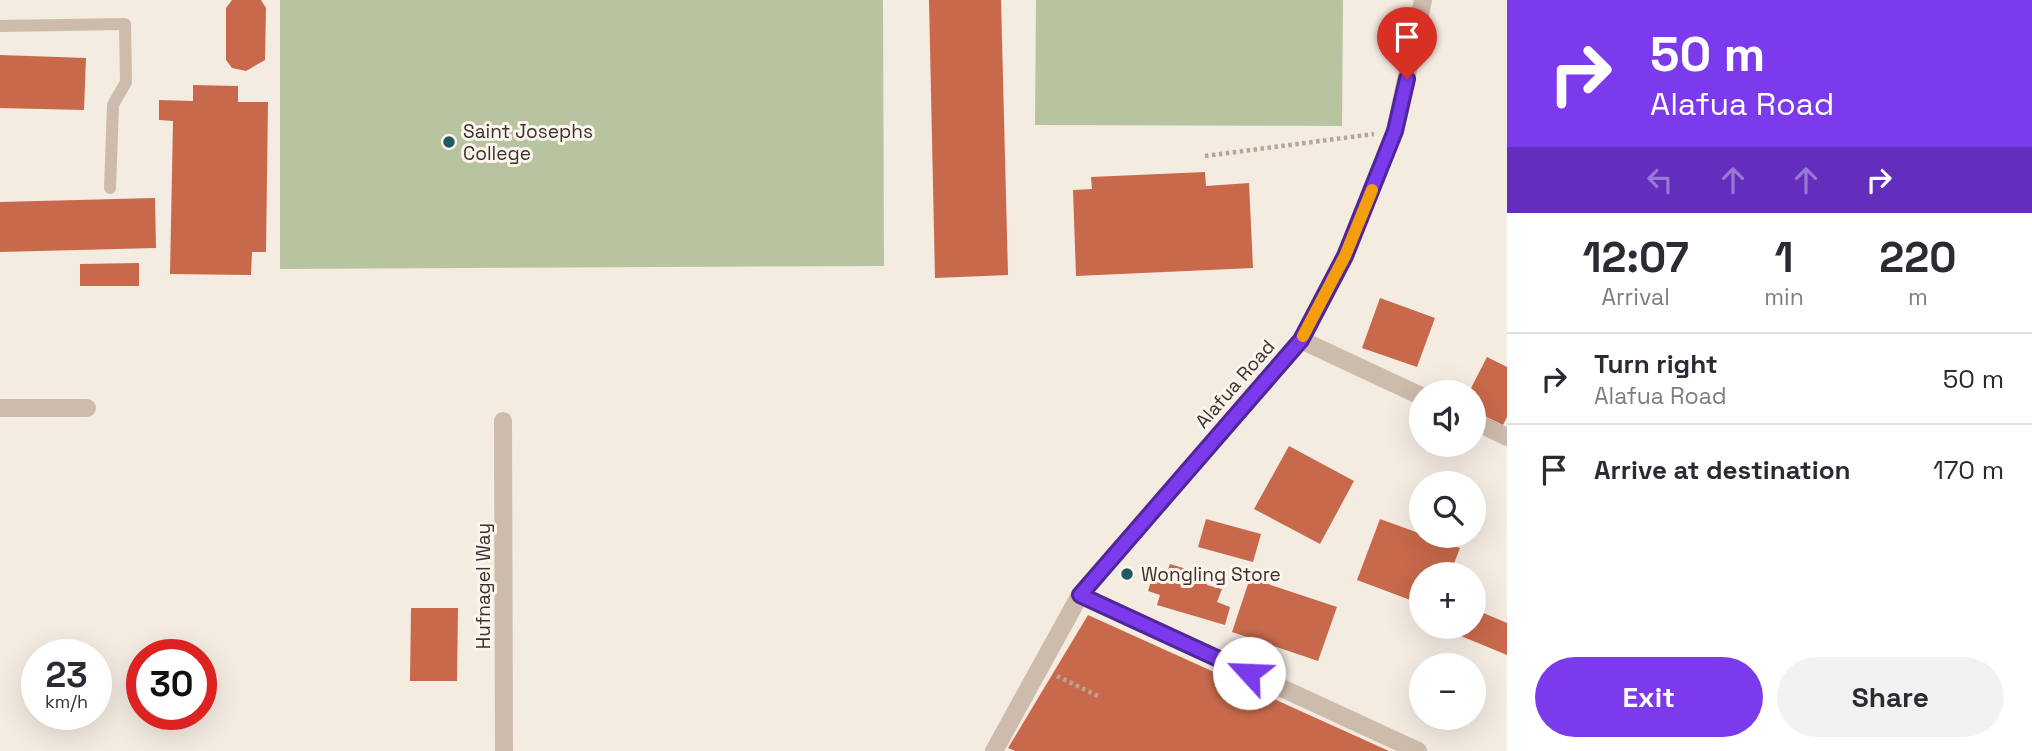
<!DOCTYPE html>
<meta charset="utf-8">
<style>
:root{--surface:#fff;--page:#f2f2f3;--text:#2b2b33;--muted:#7c7c81;--line:#e1e1e2;--accent:#7c3aed}
body{margin:0;font-family:"Space Grotesk",sans-serif;background:var(--page);color:var(--text);height:100vh;display:flex;flex-direction:column;font-size:26px;white-space:nowrap}
*{box-sizing:border-box;margin:0}
p{font-size:23px;color:var(--muted)}
.icon{flex:none;width:38px;height:38px;fill:none;stroke:currentColor;stroke-width:2;stroke-linecap:round;stroke-linejoin:round}
.map{position:relative;flex:1;overflow:hidden}
.drawer{display:flex;flex-direction:column;background:var(--surface);width:525px}
.drawer>*{flex:none}
.banner{background:#7c3aed;color:#fff;overflow:hidden}
.controls{position:absolute;left:1409px;top:380px;display:grid;gap:14px}
.controls a{display:grid;place-items:center;width:77px;height:77px;border-radius:50%;background:var(--surface);box-shadow:0 7px 28px #0002;font-size:35px}
.speed{position:absolute;left:21px;top:639px;display:flex;gap:14px;font-size:35px;font-weight:700;text-align:center}
.speed>*{display:grid;place-content:center;width:91px;height:91px;border-radius:50%;background:var(--surface);box-shadow:0 7px 28px #0002;line-height:1}
.speed small{font-size:18px;font-weight:400}
.speed .limit{border:10px solid #d22;background:#fff;color:#111}
.pin{position:absolute;display:grid;place-items:center;width:60px;height:60px;color:#fff;margin:-72px -30px;border-radius:50% 50% 50% 0;rotate:-45deg;box-shadow:0 0 7px #0007}
.pin .icon{rotate:45deg}
.me{position:absolute;width:77px;margin:-38px;rotate:295deg;stroke-linejoin:round;filter:drop-shadow(0 0 5px #0008)}
.turn{display:flex;align-items:center;gap:24px;height:147px;padding:0 28px;font-size:32px}
.turn .icon{width:91px;height:91px;stroke-width:2.5}
.turn b{display:block;font-size:49px;line-height:60px}
.lanes{display:flex;align-items:center;height:66px;padding:0 28px;background:#0003;justify-content:center;gap:35px;direction:ltr}
.lanes .off{opacity:.35}
.eta{display:flex;justify-content:space-evenly;align-items:center;height:119px;text-align:center}
.eta b{font-size:42px;font-weight:700;line-height:49px}
.action{display:flex;gap:14px;margin-top:auto;padding:14px 28px}
.action a{flex:1;height:80px;border-radius:42px;background:var(--accent);color:#fff;font-size:28px;font-weight:700;line-height:80px;text-align:center}
.action a+a{background:var(--page);color:var(--text)}
ul{padding:0;list-style:none}
li{display:flex;align-items:center;gap:21px;height:91px;padding:0 28px;border-top:2px solid var(--line)}
li div{flex:1}
li b{display:block;font-size:26px}
li em{font-style:normal}
main{display:flex;flex:1;min-height:0}
.map>svg:first-child{display:block}
</style>
<main>
<div class="map">
<svg width="1507" height="751" viewBox="0 0 1507 751">
<rect width="100%" height="100%" fill="#f4ebe1"/>
<!-- green -->
<g fill="#b8c4a0">
<path d="M280,0H883L884,266L280,269Z"/>
<path d="M1036,0H1343L1342,126L1035,125Z"/>
</g>
<!-- building -->
<g fill="#c8694b">
<path d="M232,0H261L266,8L265,60L246,71L232,68L226,60V8Z"/>
<path d="M929,0H1001L1008,275L935,278Z"/>
<path d="M0,55L86,58L84,110L0,108Z"/>
<path d="M193,85L238,86V102H268L266,252H252L251,275L170,274L173,121L159,120V100L193,101Z"/>
<path d="M1205,172L1206,186L1249,183L1253,268L1076,276L1073,190L1092,189L1091,177Z"/>
<path d="M155,198L156,248L0,252V202Z"/>
<path d="M139,263V286H80V264Z"/>
<path d="M1380,298L1435,318L1417,367L1362,348Z"/>
<path d="M1487,357L1507,367V417L1503,425L1474,411V392H1469Z"/>
<path d="M1289,446L1354,481L1320,544L1254,509Z"/>
<path d="M1206,519L1261,534L1253,562L1198,547Z"/>
<path d="M1380,519L1460,548L1450,574H1421V604L1357,580Z"/>
<path d="M1170,564L1209,576L1207,585L1222,589L1217,602L1230,607L1225,625L1157,605L1160,595L1148,591L1152,578L1164,581Z"/>
<path d="M1250,578L1337,607L1318,661L1232,632Z"/>
<path d="M411,608H458L457,681H410Z"/>
<path d="M1474,609L1507,623V655L1461,636L1465,626H1474Z"/>
<path d="M1088,615L1389,751H1015L1008,748Z"/>
</g>
<g fill="none" stroke-linecap="round" stroke-linejoin="round">
<!-- path -->
<g stroke="#b9a596" stroke-width="4.5" stroke-dasharray="3.5 3.5" stroke-linecap="butt">
<path d="M1205,156L1374,134"/>
<path d="M1057,676L1098,696"/>
</g>
<!-- service -->
<path stroke="#cdbbac" stroke-width="12" d="M0,26L125,24L126,82L113,105L110,188"/>
<!-- minor -->
<g stroke="#cdbbac" stroke-width="18">
<path d="M1301,340L1421,396"/>
<path d="M0,408H87"/>
<path d="M503,421L504,751"/>
<path d="M1474,421L1507,437"/>
<path d="M1080,595L1418,751"/>
</g>
<!-- tertiary -->
<path stroke="#cdbbac" stroke-width="18" d="M994,751L1080,595L1301,340L1345,256L1395,131L1423,0"/>
</g>
<g fill="none" stroke-linecap="round" stroke-linejoin="round">
<!-- route casing -->
<g stroke="#51269a" stroke-width="18">
<path id="route" d="M1249,673L1080,595L1301,340L1345,256L1395,131L1407,79"/>
</g>
<!-- route -->
<use href="#route" stroke="#7c3aed" stroke-width="12"/>
<!-- slow -->
<path stroke="#f59e0b" stroke-width="12" d="M1303,336L1345,256L1372,190"/>
</g>
<!-- markers -->
<g fill="#1f5a5e" stroke="#fbf5ee" stroke-width="2.5">
<circle cx="449" cy="142" r="7"/>
<circle cx="1127" cy="574" r="7"/>
</g>
<g text-anchor="middle" dominant-baseline="central" stroke-width="6" stroke-linejoin="round" paint-order="stroke">
<!-- poi labels -->
<g font-size="19" fill="#3b302b" stroke="#fbf5ee" text-anchor="start">
<text x="463" y="131">Saint Josephs<tspan x="463" dy="22">College</tspan></text>
<text x="1141" y="574">Wongling Store</text>
</g>
<!-- street labels -->
<g font-size="19" fill="#3b302b" stroke="#fbf5ee">
<text transform="translate(1235 384) rotate(-49)">Alafua Road</text>
<text transform="translate(483 586) rotate(-90)">Hufnagel Way</text>
</g>
</g>
</svg>
<div class="controls">
<a><svg class="icon" aria-label="sound" viewBox="0 0 24 24"><path d="M4 9h4l5-4v14l-5-4H4zM17 9q2 3 0 6"/></svg></a>
<a><svg class="icon" aria-label="search" viewBox="0 0 24 24"><circle cx="10" cy="10" r="6"/><path d="M15 15l6 6"/></svg></a>
<a>+</a>
<a>−</a>
</div>
<div class="speed"><div>23<small>km/h</small></div><div class="limit">30</div></div>
<div class="pin" style="left:1407px;top:79px;background:#d93025"><svg class="icon" aria-label="arrive" viewBox="0 0 24 24"><path d="M6 21V4h12l-3 4 3 4H6"/></svg></div>
<svg class="me" style="left:1249px;top:673px" viewBox="-20 -20 40 40"><circle r="19" fill="#fff"/><path d="M0-13L10 11 0 6-10 11z" fill="#7c3aed"/></svg>
</div>
<section class="drawer">
<div class="banner">
<div class="turn"><svg class="icon" aria-label="right" viewBox="0 0 24 24"><path d="M7 20v-9h11M14 6l5 5-5 5"/></svg><div><b>50 m</b>Alafua Road</div></div>
<div class="lanes"><svg class="icon off" aria-label="left" viewBox="0 0 24 24"><path d="M17 20v-9H6M10 6l-5 5 5 5"/></svg><svg class="icon off" aria-label="ahead" viewBox="0 0 24 24"><path d="M12 20V5M6 11l6-6 6 6"/></svg><svg class="icon off" aria-label="ahead" viewBox="0 0 24 24"><path d="M12 20V5M6 11l6-6 6 6"/></svg><svg class="icon" aria-label="right" viewBox="0 0 24 24"><path d="M7 20v-9h11M14 6l5 5-5 5"/></svg></div>
</div>
<div class="eta">
<div><b>12:07</b><p>Arrival</p></div>
<div><b>1</b><p>min</p></div>
<div><b>220</b><p>m</p></div>
</div>
<ul>
<li><svg class="icon" aria-label="right" viewBox="0 0 24 24"><path d="M7 20v-9h11M14 6l5 5-5 5"/></svg><div><b>Turn right</b><p>Alafua Road</p></div><em>50 m</em></li>
<li><svg class="icon" aria-label="arrive" viewBox="0 0 24 24"><path d="M6 21V4h12l-3 4 3 4H6"/></svg><div><b>Arrive at destination</b></div><em>170 m</em></li>
</ul>
<div class="action"><a>Exit</a><a>Share</a></div>
</section>
</main>
